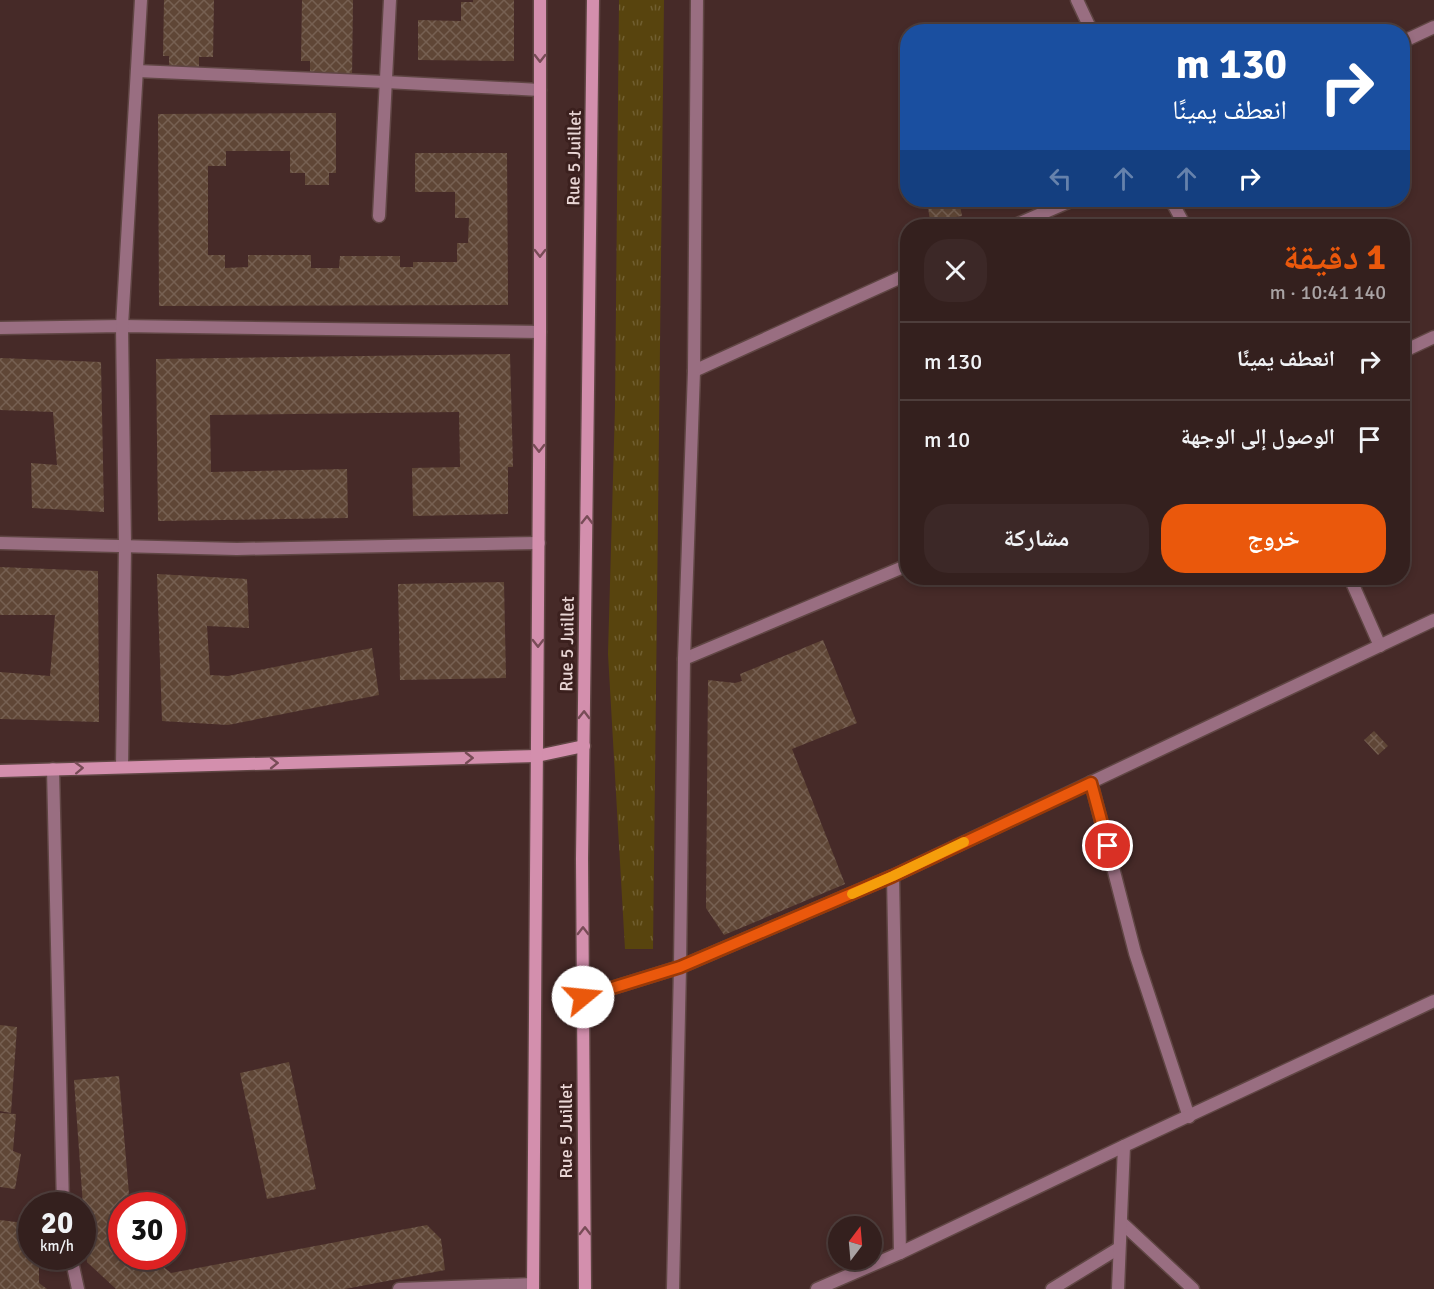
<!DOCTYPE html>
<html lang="ar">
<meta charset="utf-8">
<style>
:root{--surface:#34201e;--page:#3c2827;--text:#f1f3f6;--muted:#a9a3a4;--line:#4e3e3c;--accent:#ea580c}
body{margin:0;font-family:Signika,"Noto Naskh Arabic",sans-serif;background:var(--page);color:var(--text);direction:rtl;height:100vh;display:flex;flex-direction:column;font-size:22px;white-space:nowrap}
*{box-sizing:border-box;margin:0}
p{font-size:20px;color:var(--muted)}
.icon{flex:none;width:33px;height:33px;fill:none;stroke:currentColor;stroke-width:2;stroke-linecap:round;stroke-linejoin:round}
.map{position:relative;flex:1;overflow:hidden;direction:ltr}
.panel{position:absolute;left:900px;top:219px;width:510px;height:366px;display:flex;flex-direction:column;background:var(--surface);border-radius:24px;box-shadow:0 3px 9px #0003,0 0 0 2px var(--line);direction:rtl}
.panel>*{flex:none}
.banner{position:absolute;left:900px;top:24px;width:510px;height:183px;border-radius:24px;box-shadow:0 3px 9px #0003,0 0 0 2px var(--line);direction:rtl;background:#1a4fa0;color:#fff;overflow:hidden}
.needle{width:39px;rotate:16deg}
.buttons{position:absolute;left:828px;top:1216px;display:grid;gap:12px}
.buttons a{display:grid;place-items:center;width:54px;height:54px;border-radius:50%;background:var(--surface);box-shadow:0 3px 9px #0003,0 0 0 2px var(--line);font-size:30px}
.speed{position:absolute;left:18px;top:1192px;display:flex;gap:12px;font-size:30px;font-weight:700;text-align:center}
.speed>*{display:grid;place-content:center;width:78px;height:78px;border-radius:50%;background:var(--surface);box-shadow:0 3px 9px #0003,0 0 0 2px var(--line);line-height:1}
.speed small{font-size:15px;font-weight:400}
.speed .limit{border:9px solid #d22;background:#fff;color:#111}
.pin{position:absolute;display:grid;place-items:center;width:51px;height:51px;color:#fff;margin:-26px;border:3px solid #fff;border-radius:50%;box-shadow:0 2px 6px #0007}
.me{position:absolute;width:66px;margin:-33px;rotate:73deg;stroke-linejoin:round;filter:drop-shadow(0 0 4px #0008)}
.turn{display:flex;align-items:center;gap:21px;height:126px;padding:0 24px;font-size:27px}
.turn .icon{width:78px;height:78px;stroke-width:2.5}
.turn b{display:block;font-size:42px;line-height:51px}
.lanes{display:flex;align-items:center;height:57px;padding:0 24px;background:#0003;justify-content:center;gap:30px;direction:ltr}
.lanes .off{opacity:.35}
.round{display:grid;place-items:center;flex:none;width:63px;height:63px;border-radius:24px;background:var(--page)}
.overview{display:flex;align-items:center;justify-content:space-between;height:102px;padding:0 24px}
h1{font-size:36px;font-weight:700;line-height:45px;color:var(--accent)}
.cta{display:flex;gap:12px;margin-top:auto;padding:12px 24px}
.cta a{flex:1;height:69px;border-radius:24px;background:var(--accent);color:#fff;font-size:24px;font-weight:700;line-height:69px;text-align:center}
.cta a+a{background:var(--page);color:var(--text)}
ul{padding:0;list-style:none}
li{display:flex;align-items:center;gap:18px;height:78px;padding:0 24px;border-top:2px solid var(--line)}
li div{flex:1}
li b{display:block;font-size:22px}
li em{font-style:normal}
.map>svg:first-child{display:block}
</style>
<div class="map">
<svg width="1434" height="1289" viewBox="0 0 1434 1289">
<defs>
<pattern id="grass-tufts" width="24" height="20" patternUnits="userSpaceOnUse" patternTransform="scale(1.5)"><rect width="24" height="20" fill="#58440e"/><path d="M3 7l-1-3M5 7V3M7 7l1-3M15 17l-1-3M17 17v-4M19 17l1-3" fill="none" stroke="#705e30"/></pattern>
<pattern id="building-cross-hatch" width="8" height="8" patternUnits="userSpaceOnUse" patternTransform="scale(1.5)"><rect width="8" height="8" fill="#5f4636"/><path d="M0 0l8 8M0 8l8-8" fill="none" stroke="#766052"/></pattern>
</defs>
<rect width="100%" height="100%" fill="#462a28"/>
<!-- grass -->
<path fill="url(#grass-tufts)" d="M619,0H664L653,949H625L608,654L615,407Z"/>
<!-- building -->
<g fill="url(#building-cross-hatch)">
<path d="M164,0H214L213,57H199V69H169V56H163Z"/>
<path d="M302,0H353L352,78L310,77V61H301Z"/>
<path d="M473,0H514V61L418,60V20L461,21V2H473Z"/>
<path d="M336,113V173H329V185H305V173H290V151H226V166H208V255H225V268L248,267V255H311V268H339L340,256H400V267H413V262H457V243H468L469,218H455V192H415V153H507L508,305L159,306L158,114Z"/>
<path d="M927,200H959L962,216L930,221Z"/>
<path d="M510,354L513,467H508V514L413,516L412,468L460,467L459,412L210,415L211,472L347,469L348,518L158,521L156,359Z"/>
<path d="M0,358L101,362L104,512L32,508L31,463L57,465L53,412L0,410Z"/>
<path d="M0,567L98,571L99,722L0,719V672L50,676L55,615H0Z"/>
<path d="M157,574L247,579L249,628L207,626L210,675L228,676L372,648L379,695L228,725L162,721Z"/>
<path d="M504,582L506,678L400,680L398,584Z"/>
<path d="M823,640L857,723L792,749L845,884L724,935L706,908L708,680L735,683L742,681L740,674Z"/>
<path d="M1374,731L1388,746L1378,755L1364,740Z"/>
<path d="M0,1025L17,1027L11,1113L0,1111Z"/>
<path d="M289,1062L316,1189L267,1199L240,1073Z"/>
<path d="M119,1076L130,1206H122V1257H151L171,1273L427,1225L441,1239L445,1270L345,1289H116L87,1262L74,1080Z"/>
<path d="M0,1113L16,1114L13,1151L21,1154L15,1189L0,1187Z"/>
<path d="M0,1220L32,1224V1257H39V1283L47,1289H0Z"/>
</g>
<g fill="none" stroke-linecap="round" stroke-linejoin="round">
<!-- street casing -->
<g stroke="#604644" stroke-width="15">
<g id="street">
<path d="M1077,0L1092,32"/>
<path d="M1402,42L1434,27"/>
<path d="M137,71L386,82L540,90"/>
<path d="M1171,200L1185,226"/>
<path d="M379,216L390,0"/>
<path d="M1013,226L1073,200"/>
<path d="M0,328L122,326L540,332"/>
<path d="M1402,352L1434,337"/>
<path d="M694,371L908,274"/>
<path d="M0,543L237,549L539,543"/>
<path d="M1350,578L1380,646"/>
<path d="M684,659L908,565"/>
<path d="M122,767L125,546L122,326L141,0"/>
<path d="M53,769L63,1206"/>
<path d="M1091,782L1135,953L1189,1117"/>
<path d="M893,876L900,1253"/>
<path d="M583,997L680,967L893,876L1434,620"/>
<path d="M1122,1223L1193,1289"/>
<path d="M71,1257L78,1289"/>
<path d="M399,1289L533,1284"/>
<path d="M673,1289L680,967L684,659L694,371L697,0"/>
<path d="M817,1289L900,1253L1124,1146L1434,1001"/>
<path d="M1052,1289L1119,1248"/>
<path d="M1118,1289L1124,1146"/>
</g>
</g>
<!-- secondary casing -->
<g stroke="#604644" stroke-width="15">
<g id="secondary">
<path d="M0,771L537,756L584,746"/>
<path d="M533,1289L540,332V0"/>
<path d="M585,1289L582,859L593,0"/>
</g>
</g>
<!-- street -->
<use href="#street" stroke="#996e81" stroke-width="12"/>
<!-- secondary -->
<use href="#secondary" stroke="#d38fad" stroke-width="12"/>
</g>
<!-- one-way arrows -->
<defs><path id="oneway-chevron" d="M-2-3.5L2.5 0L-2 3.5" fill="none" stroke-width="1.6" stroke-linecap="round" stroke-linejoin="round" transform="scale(1.5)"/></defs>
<g stroke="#784c57">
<use href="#oneway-chevron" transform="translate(540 58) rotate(90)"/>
<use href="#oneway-chevron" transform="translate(540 253) rotate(90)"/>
<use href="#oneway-chevron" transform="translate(539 448) rotate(90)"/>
<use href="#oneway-chevron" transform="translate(587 520) rotate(-89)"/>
<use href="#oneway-chevron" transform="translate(538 643) rotate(90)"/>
<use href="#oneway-chevron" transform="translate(584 715) rotate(-89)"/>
<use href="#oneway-chevron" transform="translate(469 758) rotate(-1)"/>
<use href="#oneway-chevron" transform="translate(274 763) rotate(-1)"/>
<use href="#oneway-chevron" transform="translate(79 768) rotate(-2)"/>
<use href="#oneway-chevron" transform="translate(583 931) rotate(-90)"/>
<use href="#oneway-chevron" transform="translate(585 1231) rotate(-90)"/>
</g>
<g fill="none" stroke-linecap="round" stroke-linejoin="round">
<!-- route casing -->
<g stroke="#983908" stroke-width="15">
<path id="route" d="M583,997L680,967L893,876L1091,783L1108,846"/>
</g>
<!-- route -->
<use href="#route" stroke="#ea580c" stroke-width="10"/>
<!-- slow -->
<path stroke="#f59e0b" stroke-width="10" d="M852,894L893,876L964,842"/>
</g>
<g text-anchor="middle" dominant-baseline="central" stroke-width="6" stroke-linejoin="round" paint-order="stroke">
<!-- street labels -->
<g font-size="18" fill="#e9d6d5" stroke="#3b201e">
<text transform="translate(574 158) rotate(-89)">Rue 5 Juillet</text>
<text transform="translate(567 644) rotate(-89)">Rue 5 Juillet</text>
<text transform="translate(566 1131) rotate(-90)">Rue 5 Juillet</text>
</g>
</g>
</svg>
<div class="buttons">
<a><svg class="needle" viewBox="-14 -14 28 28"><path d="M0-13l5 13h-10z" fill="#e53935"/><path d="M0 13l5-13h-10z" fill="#a9a3a4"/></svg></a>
</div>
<div class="speed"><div>20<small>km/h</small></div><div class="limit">30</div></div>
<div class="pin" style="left:1108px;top:846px;background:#d93025"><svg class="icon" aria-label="arrive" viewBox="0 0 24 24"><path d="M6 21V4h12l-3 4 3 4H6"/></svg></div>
<svg class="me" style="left:583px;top:997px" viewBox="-20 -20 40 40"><circle r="19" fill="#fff"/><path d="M0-13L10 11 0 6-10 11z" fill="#ea580c"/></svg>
<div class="banner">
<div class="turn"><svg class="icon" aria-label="right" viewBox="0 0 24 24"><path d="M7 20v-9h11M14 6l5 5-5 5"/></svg><div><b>130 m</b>انعطف يمينًا</div></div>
<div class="lanes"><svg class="icon off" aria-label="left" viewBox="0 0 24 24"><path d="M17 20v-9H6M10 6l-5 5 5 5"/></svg><svg class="icon off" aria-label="ahead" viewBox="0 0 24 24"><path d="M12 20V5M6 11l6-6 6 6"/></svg><svg class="icon off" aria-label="ahead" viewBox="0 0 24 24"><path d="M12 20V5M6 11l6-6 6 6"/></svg><svg class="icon" aria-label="right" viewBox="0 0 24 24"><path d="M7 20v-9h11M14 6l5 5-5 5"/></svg></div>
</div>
<section class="panel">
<div class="overview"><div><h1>1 دقيقة</h1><p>140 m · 10:41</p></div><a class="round"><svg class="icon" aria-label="close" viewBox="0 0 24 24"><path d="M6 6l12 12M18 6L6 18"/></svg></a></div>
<ul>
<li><svg class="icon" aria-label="right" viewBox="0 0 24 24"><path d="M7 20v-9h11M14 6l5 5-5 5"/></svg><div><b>انعطف يمينًا</b></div><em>130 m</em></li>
<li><svg class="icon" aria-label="arrive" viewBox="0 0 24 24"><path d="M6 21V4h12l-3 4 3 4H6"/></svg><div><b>الوصول إلى الوجهة</b></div><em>10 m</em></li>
</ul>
<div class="cta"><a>خروج</a><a>مشاركة</a></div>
</section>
</div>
